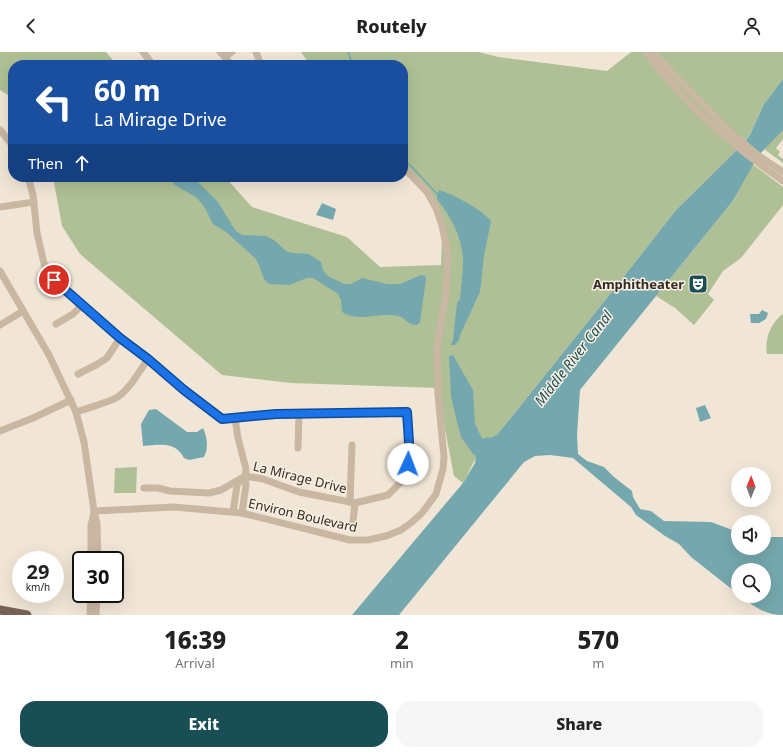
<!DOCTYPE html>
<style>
:root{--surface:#fff;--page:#f6f6f6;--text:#222;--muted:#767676;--accent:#1a4e55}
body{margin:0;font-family:"Noto Sans",sans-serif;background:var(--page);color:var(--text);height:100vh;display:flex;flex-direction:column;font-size:15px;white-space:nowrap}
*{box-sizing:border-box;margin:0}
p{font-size:13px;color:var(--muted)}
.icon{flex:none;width:22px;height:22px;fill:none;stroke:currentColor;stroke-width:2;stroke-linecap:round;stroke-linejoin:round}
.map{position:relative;height:563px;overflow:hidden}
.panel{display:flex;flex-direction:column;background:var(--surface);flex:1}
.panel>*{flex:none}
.banner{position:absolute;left:8px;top:8px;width:400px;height:122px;border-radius:16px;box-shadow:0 4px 16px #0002;background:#1a4fa0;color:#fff;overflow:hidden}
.needle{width:26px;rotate:1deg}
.controls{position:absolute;left:731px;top:415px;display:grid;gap:8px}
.controls a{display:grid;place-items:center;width:40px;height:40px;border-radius:50%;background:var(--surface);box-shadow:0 4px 16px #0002;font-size:20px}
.speed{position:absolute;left:12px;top:499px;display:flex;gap:8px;font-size:20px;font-weight:700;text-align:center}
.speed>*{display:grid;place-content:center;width:52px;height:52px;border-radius:50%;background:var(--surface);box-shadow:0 4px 16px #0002;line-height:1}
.speed small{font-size:10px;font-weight:400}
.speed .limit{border:2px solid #111;border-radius:6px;background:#fff;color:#111}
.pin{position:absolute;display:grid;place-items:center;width:34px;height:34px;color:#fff;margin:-17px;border:2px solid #fff;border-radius:50%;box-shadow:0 1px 4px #0007}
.me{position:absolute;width:44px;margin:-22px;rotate:2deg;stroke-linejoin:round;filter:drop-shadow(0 0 3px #0008)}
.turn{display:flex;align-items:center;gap:14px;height:84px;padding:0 20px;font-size:18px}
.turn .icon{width:52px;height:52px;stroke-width:2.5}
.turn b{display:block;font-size:28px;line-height:34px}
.then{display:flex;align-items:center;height:38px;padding:0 20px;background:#0003;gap:8px;font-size:15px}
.eta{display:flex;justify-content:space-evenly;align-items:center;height:68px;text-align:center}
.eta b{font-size:24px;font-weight:800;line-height:28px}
.button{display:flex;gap:8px;margin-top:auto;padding:8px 20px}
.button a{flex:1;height:46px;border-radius:16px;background:var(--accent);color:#fff;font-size:16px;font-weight:800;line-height:46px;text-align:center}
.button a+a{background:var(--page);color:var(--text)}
header{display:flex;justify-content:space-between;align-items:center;height:52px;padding:0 20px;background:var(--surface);font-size:18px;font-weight:800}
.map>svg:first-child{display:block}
</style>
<header><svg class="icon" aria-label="back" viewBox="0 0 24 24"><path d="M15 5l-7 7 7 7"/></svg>Routely<svg class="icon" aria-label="person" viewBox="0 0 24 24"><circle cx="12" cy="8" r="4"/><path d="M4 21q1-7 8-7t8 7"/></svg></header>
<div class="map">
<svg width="783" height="563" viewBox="0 0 783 563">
<rect width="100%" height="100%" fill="#f1e6d6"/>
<!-- green -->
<g fill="#afc096">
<path d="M0,0H106L112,7L115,13H13V46L0,38Z"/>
<path d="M301,0H479L498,5L607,19L631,0H783V27L764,52L750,83L736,99L676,158L611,241L497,383C479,393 473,414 463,431L454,424L437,336L291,331L222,323L80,202L62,174L53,125H225L252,155L347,185L380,215L441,213L442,187L430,140L403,118V13H310Z"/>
<path d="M783,75V87L776,96L780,100L778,103L783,107V111L764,97Z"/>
<path d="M751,111L783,135V153L741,206L723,219L708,242L714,248L694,273L675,256L656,244L732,150Z"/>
<path d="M783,262V302H767C764,288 771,270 783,262Z"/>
<path d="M137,415L136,441H114L115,416Z"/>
</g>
<!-- water -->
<g fill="#75a8ae">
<path d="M783,27V78L758,104L732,150L580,338L577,383L578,402L587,409L604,415L614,425L632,439L633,445L640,457L651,459L664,469L711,470L738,480V496H764V485H783V563C764,563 755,555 741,544H764V518H738V542L691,505L679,492L665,484L636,463L631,455L573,406L550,403L535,404L524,410L399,563H352L463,431L475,411L476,404L473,402L461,385L456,366L451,345L449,304L453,303L473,338L475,371L481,385L483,387L488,385L490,386L497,383L611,241L676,158L743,92L750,83L764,52Z"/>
<path d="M168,125H193L218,150L232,173L236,179L242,183L266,184L274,188L286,199L293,201L309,202L321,210L323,218L328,224L344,232H351L362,226L387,232H400L421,223L425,224L426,227L420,270L417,273C408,274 405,265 398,264C379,260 359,271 342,260L341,248L338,242L313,226H307L289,233L269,232L264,227L260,216L256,207L226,180L213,172L205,156L197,146L175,133Z"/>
<path d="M439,138C453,142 483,158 491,169L484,204L480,240L460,283L459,288L455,293H451L453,288L457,251L460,247C461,235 463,222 463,210C463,186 451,165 437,147V142Z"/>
<path d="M322,151L336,157L333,168L316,163Z"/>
<path d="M762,258L768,261L766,267L759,271H751L750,262H759Z"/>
<path d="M705,353L711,366L700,370L696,356Z"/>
<path d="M156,357L187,380H197L203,376C207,385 209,396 204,405L189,408L184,406C175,389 160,393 143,394L141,372L149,358Z"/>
</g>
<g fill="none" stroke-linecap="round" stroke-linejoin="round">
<!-- stream -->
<g stroke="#75a8ae" stroke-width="1.5">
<path d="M348,0L353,13"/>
<path d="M403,107L413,116L437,142"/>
</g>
<!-- minor -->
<g stroke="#c9b7a2" stroke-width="7">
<path d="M143,0L153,13"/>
<path d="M220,0L232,13"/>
<path d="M256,0L261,13"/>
<path d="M646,0C683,51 731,93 783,129"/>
<path d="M652,0L730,80L759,104L783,120"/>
<path d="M225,5L232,0"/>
<path d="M0,78L13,94"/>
<path d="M28,125L33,143L37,181L46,220L70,244L123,288L157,313L184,338L222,367L276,362L407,360L409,390L408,423L388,443L355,451L299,440L263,427L245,424L221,438L209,441L170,439L158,436H144"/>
<path d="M0,155L34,150"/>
<path d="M0,219L49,303L76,360L84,390L94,459L97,471L98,508"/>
<path d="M56,272L73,262L82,253"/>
<path d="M0,273L23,259"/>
<path d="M78,322L96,313L107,306L120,286"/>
<path d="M76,360C89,356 102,352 114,347C128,341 140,318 148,307"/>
<path d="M235,366L238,386L246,417L245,424L246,433L242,461"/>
<path d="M0,379L33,366L71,348"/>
<path d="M298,396L299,362"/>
<path d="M350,450L352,393"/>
<path d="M94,459L174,455L242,461L350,488H368L386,484L401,478L412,470L422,461L436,442L443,417L444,405L438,343L437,295L446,241L448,204L442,173L436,156L427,140L409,121L403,118"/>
<path d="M233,460L237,433L242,427"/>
<path d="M353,470L355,451"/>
<path d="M91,508V473L94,461"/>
<path d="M90,563L91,542"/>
<path d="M96,563L97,542"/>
</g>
<!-- major -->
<path stroke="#766255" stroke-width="9" d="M0,558L27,563"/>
</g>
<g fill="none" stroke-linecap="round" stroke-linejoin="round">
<!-- route casing -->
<g stroke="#114b97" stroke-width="10">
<path id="route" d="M54,228L120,286L148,307L184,338L222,367L276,362L407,360L409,390L408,412"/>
</g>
<!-- route -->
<use href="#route" stroke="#1a73e8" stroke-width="7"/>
</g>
<!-- icons -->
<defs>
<g id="theatre-square" transform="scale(1)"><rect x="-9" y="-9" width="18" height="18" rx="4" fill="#1a4e55" stroke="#f9f0e2"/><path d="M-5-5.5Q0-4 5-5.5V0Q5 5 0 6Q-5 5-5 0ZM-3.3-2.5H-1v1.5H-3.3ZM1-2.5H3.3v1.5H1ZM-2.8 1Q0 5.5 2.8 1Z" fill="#fff"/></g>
</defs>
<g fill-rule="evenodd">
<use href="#theatre-square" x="698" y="232"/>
</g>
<g text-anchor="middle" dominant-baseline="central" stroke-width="3" stroke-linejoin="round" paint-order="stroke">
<!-- poi labels -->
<g font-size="13" font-weight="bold" fill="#332a25" stroke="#f9f0e2" text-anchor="end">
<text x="684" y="232">Amphitheater</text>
</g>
<!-- street labels -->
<g font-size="13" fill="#332a25" stroke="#f9f0e2">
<text transform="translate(300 425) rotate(14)">La Mirage Drive</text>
<text transform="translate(303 463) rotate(13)">Environ Boulevard</text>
</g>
<!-- water labels -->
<g font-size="14" font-style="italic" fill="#1a4e55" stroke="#f9f0e2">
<text transform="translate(573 306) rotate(-52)">Middle River Canal</text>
</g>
</g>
</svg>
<div class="controls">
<a><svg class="needle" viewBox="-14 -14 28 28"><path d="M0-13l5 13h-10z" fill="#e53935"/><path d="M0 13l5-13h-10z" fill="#767676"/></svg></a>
<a><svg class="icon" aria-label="sound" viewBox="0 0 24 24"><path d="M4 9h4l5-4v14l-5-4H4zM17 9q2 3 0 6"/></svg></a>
<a><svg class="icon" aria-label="search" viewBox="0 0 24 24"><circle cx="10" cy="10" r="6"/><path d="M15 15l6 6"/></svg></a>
</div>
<div class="speed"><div>29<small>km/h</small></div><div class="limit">30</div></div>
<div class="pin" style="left:54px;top:228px;background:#d93025"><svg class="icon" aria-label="arrive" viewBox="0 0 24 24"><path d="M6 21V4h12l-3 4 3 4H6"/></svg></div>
<svg class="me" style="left:408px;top:412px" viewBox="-20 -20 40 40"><circle r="19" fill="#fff"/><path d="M0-13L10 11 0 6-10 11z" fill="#1a73e8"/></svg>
<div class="banner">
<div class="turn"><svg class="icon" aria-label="left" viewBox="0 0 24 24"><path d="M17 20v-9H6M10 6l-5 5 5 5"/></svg><div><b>60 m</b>La Mirage Drive</div></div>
<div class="then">Then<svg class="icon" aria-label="ahead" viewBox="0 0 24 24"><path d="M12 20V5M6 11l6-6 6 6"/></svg></div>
</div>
</div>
<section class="panel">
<div class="eta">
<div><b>16:39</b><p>Arrival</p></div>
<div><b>2</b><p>min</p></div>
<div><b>570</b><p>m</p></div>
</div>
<div class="button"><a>Exit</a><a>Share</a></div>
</section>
